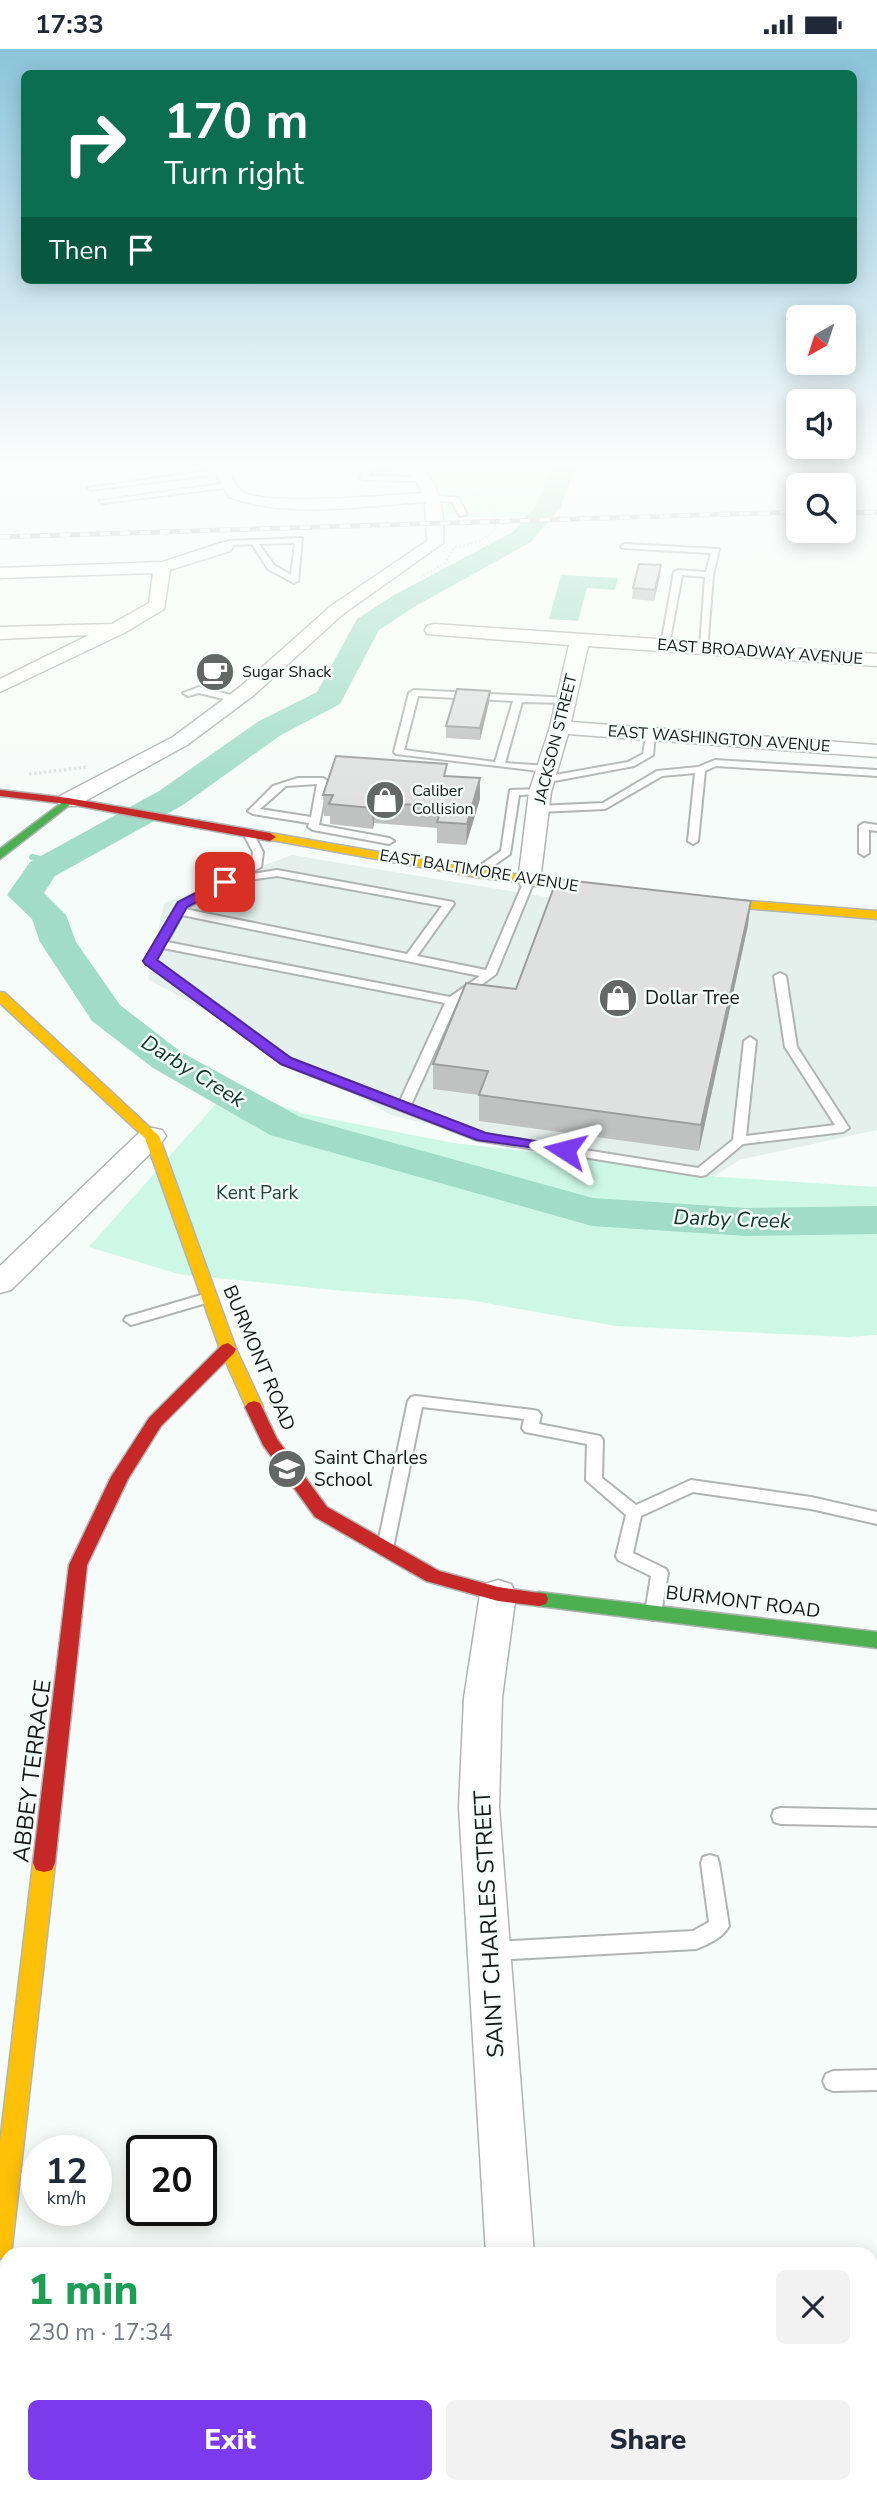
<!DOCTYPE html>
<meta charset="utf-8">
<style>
:root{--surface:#fff;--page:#f2f2f3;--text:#1f2937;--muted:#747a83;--accent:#7c3aed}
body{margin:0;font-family:"Nunito Sans",sans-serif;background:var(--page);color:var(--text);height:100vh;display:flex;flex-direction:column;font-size:26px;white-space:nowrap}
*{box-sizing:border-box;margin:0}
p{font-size:23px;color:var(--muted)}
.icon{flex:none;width:38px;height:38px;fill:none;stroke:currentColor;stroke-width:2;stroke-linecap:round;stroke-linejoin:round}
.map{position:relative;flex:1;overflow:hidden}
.drawer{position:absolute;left:0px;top:2198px;width:878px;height:247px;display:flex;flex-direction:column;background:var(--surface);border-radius:21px 21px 0 0;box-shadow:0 4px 18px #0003}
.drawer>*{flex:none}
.banner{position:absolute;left:21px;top:21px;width:836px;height:214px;border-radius:10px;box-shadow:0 4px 18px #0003;background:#0b6e4f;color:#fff;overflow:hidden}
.needle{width:46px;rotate:219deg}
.fabs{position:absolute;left:786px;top:256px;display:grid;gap:14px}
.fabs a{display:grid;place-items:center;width:70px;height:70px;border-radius:10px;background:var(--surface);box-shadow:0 4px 18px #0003;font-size:35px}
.speed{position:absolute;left:21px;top:2086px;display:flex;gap:14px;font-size:35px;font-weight:700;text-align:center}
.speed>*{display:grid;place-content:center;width:91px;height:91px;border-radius:50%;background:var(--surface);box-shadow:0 4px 18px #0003;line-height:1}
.speed small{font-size:18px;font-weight:400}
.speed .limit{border:4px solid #111;border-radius:10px;background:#fff;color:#111}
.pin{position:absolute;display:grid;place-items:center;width:60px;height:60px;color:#fff;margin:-30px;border-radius:14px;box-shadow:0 4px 10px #0006}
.me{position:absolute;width:77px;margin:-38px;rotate:279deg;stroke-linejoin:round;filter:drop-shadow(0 0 5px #0008)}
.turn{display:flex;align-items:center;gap:24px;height:147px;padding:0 28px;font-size:32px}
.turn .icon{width:91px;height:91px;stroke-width:2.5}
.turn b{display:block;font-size:49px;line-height:60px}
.then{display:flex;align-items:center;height:66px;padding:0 28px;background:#0003;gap:14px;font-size:26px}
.round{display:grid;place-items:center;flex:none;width:74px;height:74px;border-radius:10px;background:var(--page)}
.summary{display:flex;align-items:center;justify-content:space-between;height:119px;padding:0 28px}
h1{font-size:42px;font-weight:800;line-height:52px;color:#1e9e55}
.action{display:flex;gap:14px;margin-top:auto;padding:14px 28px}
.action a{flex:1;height:80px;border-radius:10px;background:var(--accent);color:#fff;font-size:28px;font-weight:800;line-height:80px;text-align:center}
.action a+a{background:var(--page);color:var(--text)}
.status{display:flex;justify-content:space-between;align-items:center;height:49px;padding:0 35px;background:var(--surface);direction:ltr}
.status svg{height:19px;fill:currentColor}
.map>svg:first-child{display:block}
</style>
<div class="status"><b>17:33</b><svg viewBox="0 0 49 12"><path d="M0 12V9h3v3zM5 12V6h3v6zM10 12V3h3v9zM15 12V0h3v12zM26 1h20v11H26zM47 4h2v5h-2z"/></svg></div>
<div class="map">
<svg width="877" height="2444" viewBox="0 0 877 2444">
<rect width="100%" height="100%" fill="#f6fcf9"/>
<!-- built -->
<path fill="#e4f0eb" d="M292,806L546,848L568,844L877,871V1081L739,1111L697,1139L391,1066L148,930L164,854Z"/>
<!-- green -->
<g fill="#cdf8e8">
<path d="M416,413H557L532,467L447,470C441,444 437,430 416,413Z"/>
<path d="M230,1039L301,1064L453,1094L607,1111L689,1126L877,1138V1286L847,1288L616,1277L469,1251L343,1242L178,1225L89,1198Z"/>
</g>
<!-- water -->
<path fill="#a1dcc8" d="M561,526L618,529L615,541L587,539L578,572L549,570Z"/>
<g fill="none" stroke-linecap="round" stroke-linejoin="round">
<!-- stream -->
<path stroke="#a1dcc8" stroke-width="6" d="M32,808L54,813"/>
<!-- river -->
<path fill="#a1dcc8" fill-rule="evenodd" d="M553,413H577L560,459L531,493L414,558L379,581L340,655L281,686L183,756L55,827L44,844L66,866L76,893L120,956L181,1003L300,1068L593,1149L746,1159L877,1157V1185L746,1187L592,1177L270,1086L153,1019L92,972L40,893L32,870L7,846L30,813L159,742L259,672L317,643L357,570L394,546L513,483L536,457Z"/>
<!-- lane casing -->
<g stroke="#b0b4b2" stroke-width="4">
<g id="lane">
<path d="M394,413H405L388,420H372L369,427L422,428L426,430L422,432L364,431L360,429L366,416H387Z"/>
<path d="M221,420L225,422L224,424L91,441L87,439Z"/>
<path d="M229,434H232V438L103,454L99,452Z"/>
<path d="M433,446L458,449L467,465L460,467L452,453L430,450L429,448Z"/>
<path d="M302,489L298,532L294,534L268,520L252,495L230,496L224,500L220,498L228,492ZM295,494L291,526L274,516L259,495Z"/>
<path d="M625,495L719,500L713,526L707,601L700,599L705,528L682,526L669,596L665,599L661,596L674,523L678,521L706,523L711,504L622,499L621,497Z"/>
<path d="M199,638L239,648L241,650L236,653L199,644L188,647L183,644Z"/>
<path d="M414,641L569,649V653L566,654L522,653L505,714L547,717L552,720L547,723L396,705L394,703L409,644ZM418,647L513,652L495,713L404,701Z"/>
<path d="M647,683L655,685L653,706L634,717L544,734L539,731L544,728L628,713L643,705Z"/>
<path d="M715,711L877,721V727L716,717L705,722L698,792L693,795L688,792L695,724L662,727L605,760L538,763L533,760L538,757L603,754L657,722L698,718Z"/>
<path d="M298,729H323L328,732L319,776L389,789L394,792L389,795L313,781L308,778L309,774L253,765L248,762L273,737ZM317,735L311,768L260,760L286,737Z"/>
<path d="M540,740L544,741V745L519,746L510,805L480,826H472V822L501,802L510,741Z"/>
<path d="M864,774L877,776V782L869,781V804L864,807L859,804V777Z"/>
<path d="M248,781L252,782L263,803L261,818L246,826L277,821L453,853L454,855L417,907L486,921L524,832L529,829L534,832L496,925L457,954L411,1056L485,1085L698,1119L733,1091L744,992L750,988L756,992L746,1087L835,1076L785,998L774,927L780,924L786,927L797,998L849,1079L843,1083L743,1095L706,1126L701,1127L477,1091L282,1015L144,912L178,854L252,815L253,803L243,784ZM277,827L442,857L407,905L185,860L233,833ZM182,866L480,927L450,948L167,893ZM163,899L445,954L400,1052L290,1009L156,911Z"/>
<path d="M208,1244L215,1249L213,1252L131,1276L124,1271L126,1268Z"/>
<path d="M416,1347L533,1361L538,1362L541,1366L539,1375L600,1387L603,1391L602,1429L636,1456L691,1431L811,1448L877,1463V1475L811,1460L693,1443L641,1467L633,1504L666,1520L668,1524L661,1564L659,1569L653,1571L647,1569L645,1564L651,1527L618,1511L616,1507L626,1466L586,1431L587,1395L525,1383L522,1379L524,1370L422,1358L393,1499L391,1503L385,1505L379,1503L377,1499L408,1352L411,1348Z"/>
<path d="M781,1759L877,1761V1777L781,1775L774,1773L772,1767L774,1761Z"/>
<path d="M710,1806L717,1808L719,1814L729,1877C724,1888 707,1896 696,1900L494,1911L487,1908L484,1902L487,1896L494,1893L693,1882L709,1873L701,1814L703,1808Z"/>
<path d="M877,2021V2041L833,2042L826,2039L823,2032L826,2025L833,2022Z"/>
</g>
</g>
<!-- street casing -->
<g stroke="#b0b4b2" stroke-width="3">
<g id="street">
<path d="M209,413H225C229,421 234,436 241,442C260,458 392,446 422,444L416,431L396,413H414C441,433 445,463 443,494L343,565L254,646L187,696L76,757H60L57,752L60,747L173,688L240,638L331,557L427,492L425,453C365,457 286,470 229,448Z"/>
<path d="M845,413H877V421L845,419L843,416Z"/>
<path d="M224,493L230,494L233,498L230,502L170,521L164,560L126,583L0,643V630L89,586L0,590V578L112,575L149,554L153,524L0,529V519L162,513Z"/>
<path d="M434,575L877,605V617L588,597L571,673L877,696V708L568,685L551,743L540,832L537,837H521L518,832L529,743L550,678L569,596L427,585L425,581L427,577Z"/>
<path d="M152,1079L162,1081L166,1087L162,1093L11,1241L0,1244V1217L142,1081Z"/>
<path d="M498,1531L511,1535L516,1545L502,1649L499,1758L534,2205H486L459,1758L464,1649L480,1545L485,1535Z"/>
<path d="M500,2438H551L553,2444H501Z"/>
</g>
</g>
<!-- fast casing -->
<g stroke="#b0b4b2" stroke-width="3">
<g id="fast">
<path d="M68,749L74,752L72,754L0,810V800Z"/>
<path d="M539,1543L877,1583V1599L539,1557L532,1555L530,1550L532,1545Z"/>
</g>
</g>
<!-- slow casing -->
<g stroke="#b0b4b2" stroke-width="3">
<g id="slow">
<path d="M270,784L476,820L607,837L613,841L607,845L476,828L266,790L264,788Z"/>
<path d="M698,848L877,862V870L694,855V849Z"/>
<path d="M0,943L5,944L159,1087L236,1300L263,1358L260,1362H248L220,1300L145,1089L0,954Z"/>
<path d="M44,1805L52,1807L55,1814L12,2198L10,2205L0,2210V2094L33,1814L36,1807Z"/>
</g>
</g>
<!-- jam casing -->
<g stroke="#b0b4b2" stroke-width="3">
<g id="jam">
<path d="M0,741L68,749L270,784L276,788L270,792L68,755L0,747Z"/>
<path d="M228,1294L236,1300L234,1304L161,1377L128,1430L87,1516L55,1814L52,1821L44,1823L36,1821L33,1814L69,1516L111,1428L149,1369L222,1296Z"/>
<path d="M254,1352L260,1354L277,1390L327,1458L439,1522L498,1538L546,1545L548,1550L546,1555L539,1557L498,1552L426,1532L315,1468L263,1396L245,1358L248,1354Z"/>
</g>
</g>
<!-- path-far1 -->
<g stroke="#e0e2e1" stroke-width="2.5" stroke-dasharray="2 2" stroke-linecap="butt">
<path d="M166,487L167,482"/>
<path d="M420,529L446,513L454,499L480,492L495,481L494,465L488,450L470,443"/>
</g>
<!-- path -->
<path stroke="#e0e2e1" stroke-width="3.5" stroke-dasharray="2.5 2.5" stroke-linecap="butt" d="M29,725L87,718"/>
<!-- lane -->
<use href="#lane" fill="#fefffe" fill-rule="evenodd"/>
<!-- street -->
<use href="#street" fill="#fefffe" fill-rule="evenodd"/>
<!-- fast -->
<use href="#fast" fill="#4caf50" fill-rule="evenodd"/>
<!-- slow -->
<use href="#slow" fill="#ffc107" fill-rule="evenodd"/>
<!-- jam -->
<use href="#jam" fill="#c62828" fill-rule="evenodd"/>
<!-- rail casing -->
<g stroke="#b7b9b8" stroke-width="5">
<g id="rail">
<path d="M844,464L877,463"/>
<path d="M0,488L798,463"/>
</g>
</g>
<!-- rail -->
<use href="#rail" stroke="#f4fefa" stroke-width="3.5" stroke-dasharray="10" stroke-linecap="butt"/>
</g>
<!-- wall -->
<g fill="#c0c2c2">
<path d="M661,516L660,527L654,552L632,550L633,539Z"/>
<path d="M490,642L489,653L480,691L446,689V677Z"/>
<path d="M447,727L480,750L466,796L437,794V779L374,774L373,780L330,775V767H324L323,746Z"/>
<path d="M748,876L699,1102L479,1072V1046L433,1040V1015L516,940Z"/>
</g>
<!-- shaded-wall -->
<g fill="#9c9e9e">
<path d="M661,516L660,527L654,552L655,541Z"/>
<path d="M490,642L489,653L480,691V679Z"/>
<path d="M480,729V750L466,796L467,775Z"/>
<path d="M374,753V774L373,780L372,759Z"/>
<path d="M751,852L748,876L699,1102L701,1076Z"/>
</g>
<!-- building -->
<g fill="#dfe1e1" stroke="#9c9e9e" stroke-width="2">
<path d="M639,515L661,516L655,541L633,539Z"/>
<path d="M457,640L490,642L480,679L446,677Z"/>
<path d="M336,707L447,715L444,727L480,729L467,775L437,773L442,758L374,753L372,759L329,755L333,746H323Z"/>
<path d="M557,830L751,852L701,1076L479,1046L488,1022L433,1015L466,934L516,940Z"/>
</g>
<!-- sky -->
<linearGradient id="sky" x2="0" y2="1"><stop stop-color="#8bc4db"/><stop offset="0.55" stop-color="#fbfefc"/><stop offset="1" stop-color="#fbfefc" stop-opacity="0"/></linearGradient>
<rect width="877" height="755" fill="url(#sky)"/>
<!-- route -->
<path fill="#7c3aed" stroke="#51269a" stroke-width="2" d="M225,829L230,830V835L187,858L157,911L291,1009L486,1084L565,1097L572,1101L570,1104L477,1091L281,1015L145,915L143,912L178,853Z"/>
<!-- icons -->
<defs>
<g id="cafe-disc" transform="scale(2.0125)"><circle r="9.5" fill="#636765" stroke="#f4fefa"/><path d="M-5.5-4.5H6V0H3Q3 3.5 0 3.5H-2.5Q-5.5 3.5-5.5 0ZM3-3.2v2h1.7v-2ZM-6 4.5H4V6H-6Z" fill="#fff"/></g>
<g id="shop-disc" transform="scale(2.0125)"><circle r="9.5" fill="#636765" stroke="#f4fefa"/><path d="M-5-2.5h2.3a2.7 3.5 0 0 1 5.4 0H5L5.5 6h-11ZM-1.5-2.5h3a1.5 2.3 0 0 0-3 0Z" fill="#fff"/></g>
<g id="school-disc" transform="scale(2.0125)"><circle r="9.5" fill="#636765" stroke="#f4fefa"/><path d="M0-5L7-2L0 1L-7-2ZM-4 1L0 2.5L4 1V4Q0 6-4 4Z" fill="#fff"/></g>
</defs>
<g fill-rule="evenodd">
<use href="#cafe-disc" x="215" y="623"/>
<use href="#shop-disc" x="385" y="751"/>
<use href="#shop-disc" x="618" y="949"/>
<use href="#school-disc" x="287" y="1420"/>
</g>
<g text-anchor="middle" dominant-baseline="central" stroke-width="5" stroke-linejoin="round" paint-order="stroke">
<!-- far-street labels -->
<g font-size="16" fill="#141716" stroke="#f4fefa">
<text transform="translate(760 603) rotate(4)">EAST BROADWAY AVENUE</text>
<text transform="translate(556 690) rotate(-76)">JACKSON STREET</text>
<text transform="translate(719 690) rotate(4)">EAST WASHINGTON AVENUE</text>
<text transform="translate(479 822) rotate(9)">EAST BALTIMORE AVENUE</text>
</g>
<!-- far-poi labels -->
<g font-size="16" fill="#141716" stroke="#f4fefa" text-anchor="start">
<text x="242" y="623">Sugar Shack</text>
<text x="412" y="742">Caliber<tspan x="412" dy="18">Collision</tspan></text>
</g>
<!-- poi labels -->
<g font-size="19" fill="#141716" stroke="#f4fefa" text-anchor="start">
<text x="645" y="949">Dollar Tree</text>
<text x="314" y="1409">Saint Charles<tspan x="314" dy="22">School</tspan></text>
</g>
<!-- park labels -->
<g font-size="19" fill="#1e4338" stroke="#f4fefa">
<text x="257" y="1144">Kent Park</text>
</g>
<!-- street labels -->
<g font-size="19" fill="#141716" stroke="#f4fefa">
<text transform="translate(259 1309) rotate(67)">BURMONT ROAD</text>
<text transform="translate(743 1553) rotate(7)">BURMONT ROAD</text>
</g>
<!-- water labels -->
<g font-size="21" font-style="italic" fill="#0d3429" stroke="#f4fefa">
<text transform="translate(193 1022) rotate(32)">Darby Creek</text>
<text transform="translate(732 1170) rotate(2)">Darby Creek</text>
</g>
<!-- near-street labels -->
<g font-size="23" fill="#141716" stroke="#f4fefa">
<text transform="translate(32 1722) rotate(-83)">ABBEY TERRACE</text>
<text transform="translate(489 1875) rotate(-93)">SAINT CHARLES STREET</text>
</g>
</g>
</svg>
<div class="fabs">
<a><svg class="needle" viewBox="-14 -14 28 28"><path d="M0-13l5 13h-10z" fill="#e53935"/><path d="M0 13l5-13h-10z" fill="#747a83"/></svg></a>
<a><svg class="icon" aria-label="sound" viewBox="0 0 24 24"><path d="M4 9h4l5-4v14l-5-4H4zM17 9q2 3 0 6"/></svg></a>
<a><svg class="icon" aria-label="search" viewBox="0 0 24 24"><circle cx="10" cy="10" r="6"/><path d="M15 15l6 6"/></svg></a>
</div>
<div class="speed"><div>12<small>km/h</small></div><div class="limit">20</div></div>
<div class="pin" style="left:225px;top:833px;background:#d93025"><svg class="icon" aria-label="arrive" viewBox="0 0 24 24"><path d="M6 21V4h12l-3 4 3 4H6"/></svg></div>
<svg class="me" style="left:565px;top:1101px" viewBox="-20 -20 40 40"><path d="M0-17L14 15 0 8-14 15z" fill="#7c3aed" stroke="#fff" stroke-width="4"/></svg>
<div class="banner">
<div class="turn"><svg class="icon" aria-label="right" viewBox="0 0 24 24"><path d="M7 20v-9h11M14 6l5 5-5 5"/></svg><div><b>170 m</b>Turn right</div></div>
<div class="then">Then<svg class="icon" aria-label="arrive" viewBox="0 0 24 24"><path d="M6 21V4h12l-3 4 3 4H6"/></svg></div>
</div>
<section class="drawer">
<div class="summary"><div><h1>1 min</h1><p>230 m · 17:34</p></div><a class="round"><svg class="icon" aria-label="close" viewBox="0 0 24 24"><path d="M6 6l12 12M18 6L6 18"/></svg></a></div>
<div class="action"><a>Exit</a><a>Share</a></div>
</section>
</div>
